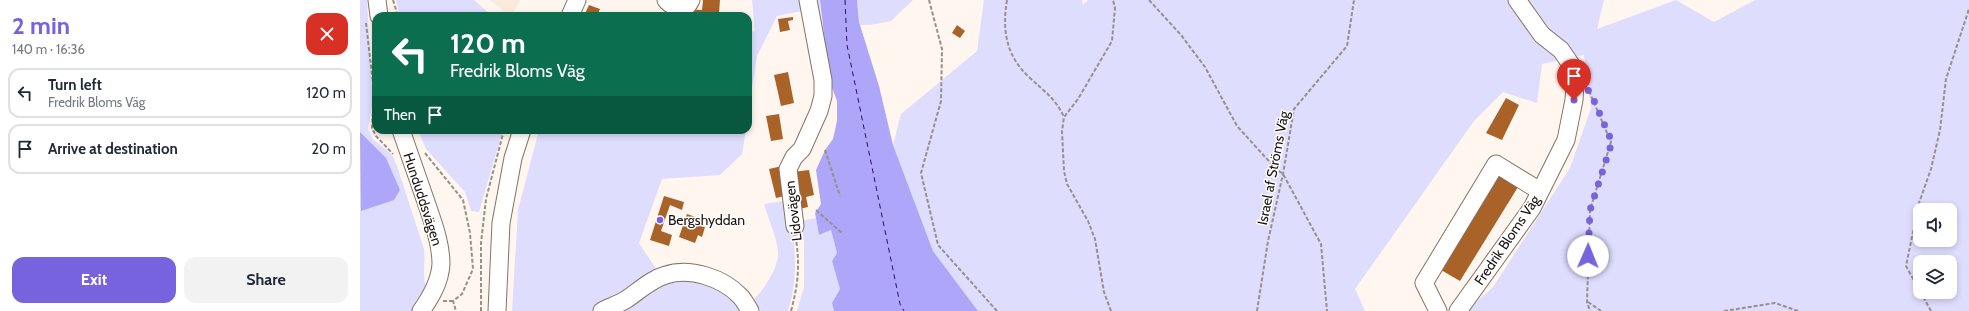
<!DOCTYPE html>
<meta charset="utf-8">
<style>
:root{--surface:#fff;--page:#f2f2f3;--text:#1f2937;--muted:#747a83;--line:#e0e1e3;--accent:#7763de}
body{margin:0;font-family:Cabin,sans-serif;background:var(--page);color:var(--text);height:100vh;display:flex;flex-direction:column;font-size:15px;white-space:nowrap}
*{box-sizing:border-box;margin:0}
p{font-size:13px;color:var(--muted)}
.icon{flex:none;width:22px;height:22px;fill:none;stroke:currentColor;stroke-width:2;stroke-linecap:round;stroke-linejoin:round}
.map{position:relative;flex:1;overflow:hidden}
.drawer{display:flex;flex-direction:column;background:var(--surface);width:360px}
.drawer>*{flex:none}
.top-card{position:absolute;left:12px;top:12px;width:380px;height:122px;border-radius:12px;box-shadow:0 2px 6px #0003;background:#0b6e4f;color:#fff;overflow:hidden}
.tools{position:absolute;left:1553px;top:203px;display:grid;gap:8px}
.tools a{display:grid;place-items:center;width:44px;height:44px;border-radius:8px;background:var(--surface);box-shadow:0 2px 6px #0003;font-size:20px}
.pin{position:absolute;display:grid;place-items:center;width:34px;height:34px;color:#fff;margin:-41px -17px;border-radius:50% 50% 50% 0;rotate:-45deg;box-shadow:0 0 4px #0007}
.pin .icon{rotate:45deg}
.me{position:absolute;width:44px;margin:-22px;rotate:1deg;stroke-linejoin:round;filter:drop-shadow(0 0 3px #0008)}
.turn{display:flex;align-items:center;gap:14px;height:84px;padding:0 12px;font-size:18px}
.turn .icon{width:52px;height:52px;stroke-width:2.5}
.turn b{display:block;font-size:28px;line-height:34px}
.then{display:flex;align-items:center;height:38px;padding:0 12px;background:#0003;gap:8px;font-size:15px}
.round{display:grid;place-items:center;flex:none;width:42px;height:42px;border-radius:12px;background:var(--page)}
.overview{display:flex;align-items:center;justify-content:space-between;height:68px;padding:0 12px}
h1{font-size:24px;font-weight:700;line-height:30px;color:var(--accent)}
.primary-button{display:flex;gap:8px;margin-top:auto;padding:8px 12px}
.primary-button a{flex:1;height:46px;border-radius:12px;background:var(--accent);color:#fff;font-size:16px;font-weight:700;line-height:46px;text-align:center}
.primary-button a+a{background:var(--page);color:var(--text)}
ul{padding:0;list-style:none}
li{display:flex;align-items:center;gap:12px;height:50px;margin:0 8px 6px;padding:0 4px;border:2px solid var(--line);border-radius:12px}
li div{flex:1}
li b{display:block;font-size:15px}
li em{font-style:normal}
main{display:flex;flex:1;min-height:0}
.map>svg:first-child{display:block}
</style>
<main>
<section class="drawer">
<div class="overview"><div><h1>2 min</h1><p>140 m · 16:36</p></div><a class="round" style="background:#d93025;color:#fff"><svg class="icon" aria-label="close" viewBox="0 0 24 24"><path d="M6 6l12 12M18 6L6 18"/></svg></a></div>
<ul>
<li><svg class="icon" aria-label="left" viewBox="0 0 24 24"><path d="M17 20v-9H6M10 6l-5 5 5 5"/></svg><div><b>Turn left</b><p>Fredrik Bloms Väg</p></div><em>120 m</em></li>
<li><svg class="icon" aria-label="arrive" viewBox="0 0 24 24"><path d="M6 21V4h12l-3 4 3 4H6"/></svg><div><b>Arrive at destination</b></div><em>20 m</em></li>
</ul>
<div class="primary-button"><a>Exit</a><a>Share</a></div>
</section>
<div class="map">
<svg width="1609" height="311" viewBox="0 0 1609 311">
<rect width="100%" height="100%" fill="#fff6ef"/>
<!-- built -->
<path fill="#fceade" d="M129,0H161L151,16Z"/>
<!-- green -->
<g fill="#deddfe" fill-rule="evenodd">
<path d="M0,0H7L12,92V106L8,129L13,139L32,155L37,166L64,249C66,263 61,279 68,292L55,311H0Z"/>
<path d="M36,0H114L132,16H40Z"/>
<path d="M392,0H460L461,23L442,11L417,16L397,56L388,114V32L395,31Z"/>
<path d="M497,0H553L531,21L510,25H500Z"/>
<path d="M624,0H722L723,5L728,0H1244L1237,29L1316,0L1354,22L1395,0H1609V311H1106L1133,287L1210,168L1231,108L1224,55L1182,64L1177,103L1143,92L1114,121L995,289L1005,311H618L573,251L533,145L541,114L617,51ZM1560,210H1590V240H1560ZM1560,262H1590V292H1560Z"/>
<path d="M58,130H143L119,212L111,211L105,192L66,149Z"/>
<path d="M179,130H386L382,154L360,175L302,179L279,243L306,284C342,277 357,283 380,311H152L158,210Z"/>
<path d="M429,200C434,237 440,274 428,311H401L392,301C403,291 419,268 418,252C417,238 408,218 404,204Z"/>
<path d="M456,218L459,235L471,230L477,253L472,261L480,289L472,303L474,311H437L444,287V242L440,221Z"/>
</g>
<!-- water -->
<g fill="#ada6f9">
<path d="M460,0H497L499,22L519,86L533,145L573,251L618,311H474L472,303L480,289L472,261L477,253L471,230L459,235L455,213L461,204L456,170L465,150L473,139L477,121V101L469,79Z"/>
<path d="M0,132L26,158L40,190L34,200L1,211Z"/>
</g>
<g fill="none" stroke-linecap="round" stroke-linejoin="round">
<!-- ferry -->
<path stroke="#2c0f6e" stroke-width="1" stroke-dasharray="5 4" stroke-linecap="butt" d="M485,0L487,45L540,304L544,311"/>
</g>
<!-- building -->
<g fill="#a96227">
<path d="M343,0H360L359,13L370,14V16H322L323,9L342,10Z"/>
<path d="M229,5L240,9L237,16H224Z"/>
<path d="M433,17V20L428,21L430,30L420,32L418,19Z"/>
<path d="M597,25L605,31L600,38L592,33Z"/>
<path d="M428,72L434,103L421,106L414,75Z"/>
<path d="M1146,98L1159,105L1142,140L1126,133Z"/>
<path d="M419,114L423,139L411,141L406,116Z"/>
<path d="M422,166L429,195L416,198L409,169Z"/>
<path d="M449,170L454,195L446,197L448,207L439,209L433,172Z"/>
<path d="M1140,175L1158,187L1100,281L1081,270Z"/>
<path d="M304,196L324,202L322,210L310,205L301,231L312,235L309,246L290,240Z"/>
<path d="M327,214L344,220L342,226L345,227L342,237L338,235L335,243L319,237Z"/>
</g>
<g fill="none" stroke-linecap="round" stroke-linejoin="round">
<!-- minor casing -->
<g stroke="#867264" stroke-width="19">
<g id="minor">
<path d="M17,0L19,16"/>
<path d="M306,0C312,8 319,6 328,5L331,0"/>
<path d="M210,16L217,0"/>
<path d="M41,130C49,153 57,176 65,199C72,220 81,242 81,264C80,282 71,297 61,311"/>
<path d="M435,226L428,169L434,157L442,149L459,111L463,96V80L448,0"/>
<path d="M137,311L141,223L153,158L162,130"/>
<path d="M242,311C250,307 259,304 267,299C279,291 291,279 306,275C330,267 363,278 380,296C384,300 387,306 390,311"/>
<path d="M1078,311L1064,283L1136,164L1180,191"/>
<path d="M1098,311L1172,208L1206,140L1214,100L1216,72L1201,50L1182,35L1157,0"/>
</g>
</g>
<!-- path -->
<g stroke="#98908a" stroke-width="2" stroke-dasharray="4 2" stroke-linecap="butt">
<path d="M33,0L38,16"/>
<path d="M569,0L582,49L581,101L561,173L578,245L637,311"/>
<path d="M647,0C642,31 646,56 670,78C685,92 695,98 704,117"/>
<path d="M789,0L821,35L845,67L877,126L916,169L923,174L961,244L967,311"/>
<path d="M6,23L14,92L12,128L16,136L33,154"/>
<path d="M1229,91L1251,142L1230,210L1227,302L1230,311"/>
<path d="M465,150L480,196"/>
<path d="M65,153L103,200L110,233L113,269L102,294L93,301L96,311"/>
<path d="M456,210L483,234"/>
<path d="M83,301H93"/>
<path d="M1228,302L1241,311"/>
<path d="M121,311V243L126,199L144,130"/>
<path d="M431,311C438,285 440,266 436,239"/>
<path d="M751,311L744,292L735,239L728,221L707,184L704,171L702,131L704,117L718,99L752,41L755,8L753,0"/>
<path d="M897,311L908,241L923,174L934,109L987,46L994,0"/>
<path d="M1364,311L1415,303L1438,311"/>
<path d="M1571,311L1546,266L1559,203L1571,169L1580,130L1586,79L1609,9"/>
</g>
<!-- minor -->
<use href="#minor" stroke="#fff" stroke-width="17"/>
</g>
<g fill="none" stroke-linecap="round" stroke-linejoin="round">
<!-- route -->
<path stroke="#7763de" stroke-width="7" stroke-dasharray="0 12.6" d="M1214,100L1216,72L1232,96L1252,142L1230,210L1228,256"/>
</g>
<!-- markers -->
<circle fill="#7763de" stroke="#fff" stroke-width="1.5" cx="300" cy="220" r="4"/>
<g text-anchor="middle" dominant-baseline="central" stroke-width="3" stroke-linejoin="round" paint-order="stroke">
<!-- street labels -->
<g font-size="14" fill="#1a120d" stroke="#fff">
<text transform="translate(913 168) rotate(-79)">Israel af Ströms Väg</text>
<text transform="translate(63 199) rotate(72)">Hunduddsvägen</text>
<text transform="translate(433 211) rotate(-97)">Lidovägen</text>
<text transform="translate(1147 240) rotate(-56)">Fredrik Bloms Väg</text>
</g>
<!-- poi labels -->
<g font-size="14" fill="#1a120d" stroke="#fff" text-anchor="start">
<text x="308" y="220">Bergshyddan</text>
</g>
</g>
</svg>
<div class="tools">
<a><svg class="icon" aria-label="sound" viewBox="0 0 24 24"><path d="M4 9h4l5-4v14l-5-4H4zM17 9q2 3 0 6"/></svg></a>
<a><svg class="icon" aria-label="layers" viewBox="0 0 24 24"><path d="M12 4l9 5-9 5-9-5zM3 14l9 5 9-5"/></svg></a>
</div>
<div class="pin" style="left:1214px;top:100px;background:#d93025"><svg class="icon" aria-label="arrive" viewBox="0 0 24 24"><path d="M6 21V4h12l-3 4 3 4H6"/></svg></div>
<svg class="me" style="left:1228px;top:256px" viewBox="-20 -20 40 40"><circle r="19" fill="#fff"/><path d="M0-13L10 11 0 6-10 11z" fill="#7763de"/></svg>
<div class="top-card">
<div class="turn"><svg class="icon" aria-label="left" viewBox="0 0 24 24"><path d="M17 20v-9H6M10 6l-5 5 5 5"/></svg><div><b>120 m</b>Fredrik Bloms Väg</div></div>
<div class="then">Then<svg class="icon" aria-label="arrive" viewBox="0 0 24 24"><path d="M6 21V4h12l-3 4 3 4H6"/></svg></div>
</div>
</div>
</main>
